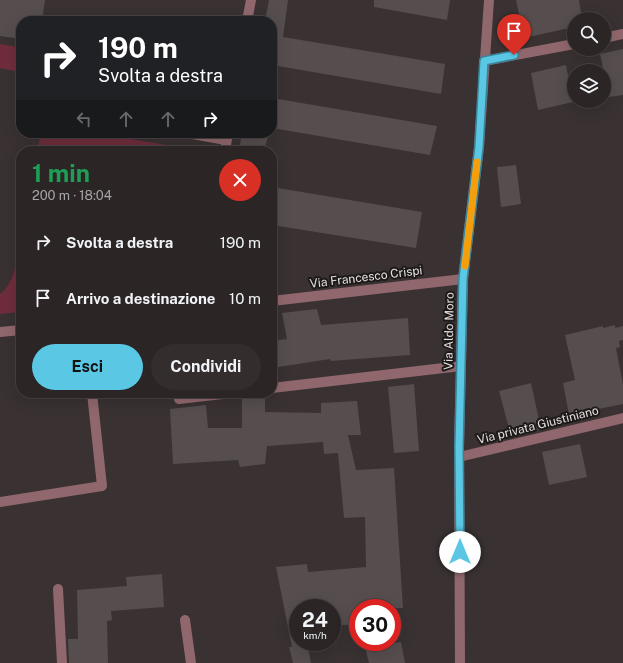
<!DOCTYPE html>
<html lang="it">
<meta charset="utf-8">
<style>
:root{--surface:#2b2526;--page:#332d2e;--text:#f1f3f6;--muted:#a6a5a7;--line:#474243;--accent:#5ac8e5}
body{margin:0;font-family:"Public Sans",sans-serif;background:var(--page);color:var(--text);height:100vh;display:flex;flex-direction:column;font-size:15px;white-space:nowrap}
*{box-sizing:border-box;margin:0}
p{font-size:13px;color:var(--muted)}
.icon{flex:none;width:22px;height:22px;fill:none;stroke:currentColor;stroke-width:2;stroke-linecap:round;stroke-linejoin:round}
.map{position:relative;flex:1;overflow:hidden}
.side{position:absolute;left:16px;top:146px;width:261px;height:252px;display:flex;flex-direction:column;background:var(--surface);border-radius:16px;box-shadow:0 4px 16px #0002,0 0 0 1px var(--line)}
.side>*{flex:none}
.hud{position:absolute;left:16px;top:16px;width:261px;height:122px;border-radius:16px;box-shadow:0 4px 16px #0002,0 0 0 1px var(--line);background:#202124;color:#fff;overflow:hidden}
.fabs{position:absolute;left:567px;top:12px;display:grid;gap:8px}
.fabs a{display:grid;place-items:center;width:44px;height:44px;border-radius:50%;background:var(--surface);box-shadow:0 4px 16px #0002,0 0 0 1px var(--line);font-size:20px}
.speed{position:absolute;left:289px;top:599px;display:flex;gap:8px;font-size:20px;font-weight:700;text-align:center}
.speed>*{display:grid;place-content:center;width:52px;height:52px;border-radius:50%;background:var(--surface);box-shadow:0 4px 16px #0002,0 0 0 1px var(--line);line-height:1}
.speed small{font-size:10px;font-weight:400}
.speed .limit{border:6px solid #d22;background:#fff;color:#111}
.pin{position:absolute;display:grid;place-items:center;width:34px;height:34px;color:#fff;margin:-41px -17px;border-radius:50% 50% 50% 0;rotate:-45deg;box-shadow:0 0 4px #0007}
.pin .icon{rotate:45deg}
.me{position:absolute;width:44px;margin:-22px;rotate:0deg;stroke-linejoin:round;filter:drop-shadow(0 0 3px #0008)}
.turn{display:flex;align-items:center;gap:14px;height:84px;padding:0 16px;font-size:18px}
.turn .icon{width:52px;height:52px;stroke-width:2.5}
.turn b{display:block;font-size:28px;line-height:34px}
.lanes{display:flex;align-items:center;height:38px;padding:0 16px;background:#0003;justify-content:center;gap:20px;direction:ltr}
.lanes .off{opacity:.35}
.round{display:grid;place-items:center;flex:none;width:42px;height:42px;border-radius:21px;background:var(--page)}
.head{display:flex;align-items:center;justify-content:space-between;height:68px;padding:0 16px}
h1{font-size:24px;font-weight:700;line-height:30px;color:#1e9e55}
.primary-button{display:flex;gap:8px;margin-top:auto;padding:8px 16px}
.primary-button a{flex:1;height:46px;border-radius:24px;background:var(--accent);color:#111;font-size:16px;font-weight:700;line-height:46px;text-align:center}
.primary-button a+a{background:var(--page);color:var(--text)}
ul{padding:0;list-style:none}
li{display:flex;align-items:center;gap:12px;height:56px;padding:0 16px}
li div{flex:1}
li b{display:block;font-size:15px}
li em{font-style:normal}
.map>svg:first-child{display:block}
</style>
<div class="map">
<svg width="623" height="663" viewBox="0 0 623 663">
<rect width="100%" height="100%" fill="#393132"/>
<!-- green -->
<g fill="#6f2d3c">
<path d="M0,44L19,47L15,71L0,68Z"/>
<path d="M41,133H94L203,151H37Z"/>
<path d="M21,236V312L0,314V294C17,281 17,255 21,236Z"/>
</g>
<!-- building -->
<g fill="#554d4e">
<path d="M0,0H45L42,21H21V39L0,36Z"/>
<path d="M269,0H288L283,37L445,64L441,94L272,65V21H265Z"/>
<path d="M374,0H450L447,20L374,7Z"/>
<path d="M516,0H579L582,19H574V27L524,38Z"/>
<path d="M623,49V95L609,97L600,54Z"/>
<path d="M566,65L573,102L538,110L531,73Z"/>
<path d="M272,98L437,126L430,155L272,128Z"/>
<path d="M242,133H269L264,151H239Z"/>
<path d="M516,165L521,204L501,207L497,167Z"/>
<path d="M272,187L422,212L416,248L272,225Z"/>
<path d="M317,309L321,325L408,318L410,355L331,361L330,359L272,368V341L287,339L282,313Z"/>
<path d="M615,325V328L623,326V340L619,341L620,347L616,348L623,385V404L569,415L563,383L575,380L565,335L603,326V328Z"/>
<path d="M531,383L541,429L511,436L499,391Z"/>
<path d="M414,384L419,451L394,453L388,387Z"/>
<path d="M265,398V412L321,413V403L357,401L361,435H348L356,470L394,468L403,608H358V624L332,626V608H298V642H307L311,663H293L289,647H292L276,567L307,564L308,572L366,567L365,517L344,518L338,453L324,454L323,442L267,446L265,464L240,467L238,460L173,464L170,409L206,405L208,428H242V399Z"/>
<path d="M580,444L587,477L549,485L542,452Z"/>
<path d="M162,574L164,607L111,611L112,620L107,621L108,663H69L68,639H78L77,590L127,586L126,577Z"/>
<path d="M401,642L405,663H369L365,647Z"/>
</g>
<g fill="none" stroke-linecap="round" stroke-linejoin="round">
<!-- minor -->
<g stroke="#90676d" stroke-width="10">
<path d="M247,21L251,0"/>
<path d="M604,38L623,34"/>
<path d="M484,61L574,44"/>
<path d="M187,133L226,140"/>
<path d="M225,151L228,133"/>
<path d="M272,301L463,279"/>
<path d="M0,332L21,330"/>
<path d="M272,388L461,366"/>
<path d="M179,399L231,393"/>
<path d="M459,457L623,418"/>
<path d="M0,502L102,486L92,393"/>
<path d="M58,589L62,663"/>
<path d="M185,620L191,663"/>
<path d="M460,663L459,447L463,279L479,147L489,0"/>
</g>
</g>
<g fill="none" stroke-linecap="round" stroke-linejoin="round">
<!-- route casing -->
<g stroke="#3a8295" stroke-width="10">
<path id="route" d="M460,552L459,447L463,279L479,147L484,61L514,55"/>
</g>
<!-- route -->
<use href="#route" stroke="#5ac8e5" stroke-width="7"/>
<!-- slow -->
<path stroke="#f59e0b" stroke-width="7" d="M465,266L477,162"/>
</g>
<g text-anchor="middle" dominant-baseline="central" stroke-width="4" stroke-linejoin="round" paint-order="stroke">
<!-- street labels -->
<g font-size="12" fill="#e4dfdf" stroke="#1e1a1a">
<text transform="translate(366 277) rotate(-7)">Via Francesco Crispi</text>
<text transform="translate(449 331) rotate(-89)">Via Aldo Moro</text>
<text transform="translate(538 425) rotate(-14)">Via privata Giustiniano</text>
</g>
</g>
</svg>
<div class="fabs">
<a><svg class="icon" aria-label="search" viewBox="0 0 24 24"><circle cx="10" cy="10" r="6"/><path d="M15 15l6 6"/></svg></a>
<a><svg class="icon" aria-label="layers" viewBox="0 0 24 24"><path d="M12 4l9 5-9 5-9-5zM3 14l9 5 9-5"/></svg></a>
</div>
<div class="speed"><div>24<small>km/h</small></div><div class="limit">30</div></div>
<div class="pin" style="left:514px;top:55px;background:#d93025"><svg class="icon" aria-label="arrive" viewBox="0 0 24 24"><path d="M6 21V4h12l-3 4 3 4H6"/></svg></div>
<svg class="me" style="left:460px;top:552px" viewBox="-20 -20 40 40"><circle r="19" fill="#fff"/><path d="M0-13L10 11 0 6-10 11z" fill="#5ac8e5"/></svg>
<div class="hud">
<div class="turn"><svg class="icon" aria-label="right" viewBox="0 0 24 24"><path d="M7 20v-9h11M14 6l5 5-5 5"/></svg><div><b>190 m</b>Svolta a destra</div></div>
<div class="lanes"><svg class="icon off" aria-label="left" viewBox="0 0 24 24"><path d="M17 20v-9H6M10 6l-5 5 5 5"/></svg><svg class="icon off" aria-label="ahead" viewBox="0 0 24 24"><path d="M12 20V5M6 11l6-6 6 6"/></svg><svg class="icon off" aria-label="ahead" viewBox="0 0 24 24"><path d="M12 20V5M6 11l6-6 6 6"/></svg><svg class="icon" aria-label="right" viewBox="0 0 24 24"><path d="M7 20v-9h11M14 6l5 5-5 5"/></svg></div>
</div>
<section class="side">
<div class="head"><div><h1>1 min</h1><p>200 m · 18:04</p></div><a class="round" style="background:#d93025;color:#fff"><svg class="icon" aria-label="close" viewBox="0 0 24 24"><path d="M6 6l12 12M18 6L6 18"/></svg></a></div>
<ul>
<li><svg class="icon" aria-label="right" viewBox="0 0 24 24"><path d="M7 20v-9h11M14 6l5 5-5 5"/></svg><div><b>Svolta a destra</b></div><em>190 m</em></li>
<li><svg class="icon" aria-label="arrive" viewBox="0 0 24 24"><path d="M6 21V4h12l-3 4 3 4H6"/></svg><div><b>Arrivo a destinazione</b></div><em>10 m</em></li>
</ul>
<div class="primary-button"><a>Esci</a><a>Condividi</a></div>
</section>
</div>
